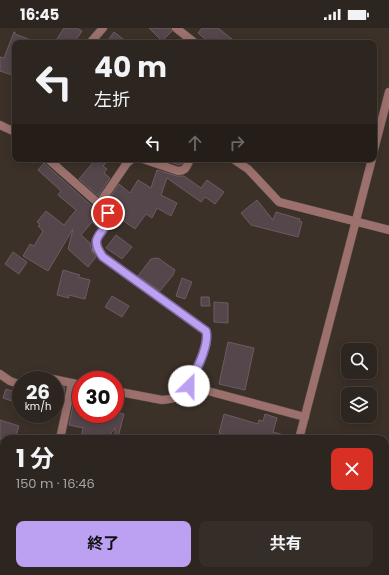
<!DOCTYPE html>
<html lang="ja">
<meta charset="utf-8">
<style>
:root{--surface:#2d251f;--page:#352d28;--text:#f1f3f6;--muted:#a7a5a4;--line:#48423d;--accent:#bca0f2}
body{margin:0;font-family:Poppins,"Noto Sans JP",sans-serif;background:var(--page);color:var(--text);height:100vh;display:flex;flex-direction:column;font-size:15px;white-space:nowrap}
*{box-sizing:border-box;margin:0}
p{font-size:13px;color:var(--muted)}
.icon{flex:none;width:22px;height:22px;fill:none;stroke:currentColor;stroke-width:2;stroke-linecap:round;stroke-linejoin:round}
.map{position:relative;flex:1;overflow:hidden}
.details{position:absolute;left:0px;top:407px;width:389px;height:140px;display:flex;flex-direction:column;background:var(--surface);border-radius:12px 12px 0 0;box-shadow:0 2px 10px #0003,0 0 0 1px var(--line)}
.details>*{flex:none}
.top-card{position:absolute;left:12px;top:12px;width:365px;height:122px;border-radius:8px;box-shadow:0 2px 10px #0003,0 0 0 1px var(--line);background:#2d251f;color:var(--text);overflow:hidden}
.controls{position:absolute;left:341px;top:315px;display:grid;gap:8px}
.controls a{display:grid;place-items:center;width:36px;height:36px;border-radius:8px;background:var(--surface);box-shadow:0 2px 10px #0003,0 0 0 1px var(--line);font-size:20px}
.speed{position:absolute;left:12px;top:343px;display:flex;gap:8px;font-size:20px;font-weight:700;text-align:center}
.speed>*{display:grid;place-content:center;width:52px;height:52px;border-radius:50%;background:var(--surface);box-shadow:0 2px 10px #0003,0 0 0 1px var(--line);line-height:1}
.speed small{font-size:10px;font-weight:400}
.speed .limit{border:6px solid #d22;background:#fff;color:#111}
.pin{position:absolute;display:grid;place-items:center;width:34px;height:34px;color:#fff;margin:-17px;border:2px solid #fff;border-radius:50%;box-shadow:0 1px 4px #0007}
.me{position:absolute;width:44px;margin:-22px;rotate:23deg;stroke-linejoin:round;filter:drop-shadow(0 0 3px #0008)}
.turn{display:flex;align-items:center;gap:14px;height:84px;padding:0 16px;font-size:18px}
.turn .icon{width:52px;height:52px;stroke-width:2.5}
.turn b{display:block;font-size:28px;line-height:34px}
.lanes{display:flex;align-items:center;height:38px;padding:0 16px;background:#0003;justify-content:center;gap:20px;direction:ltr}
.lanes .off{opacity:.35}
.round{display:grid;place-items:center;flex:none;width:42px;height:42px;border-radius:8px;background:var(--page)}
.headline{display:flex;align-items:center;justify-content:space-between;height:68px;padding:0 16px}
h1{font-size:24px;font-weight:700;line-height:30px}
.cta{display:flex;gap:8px;margin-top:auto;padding:8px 16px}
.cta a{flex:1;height:46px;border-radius:8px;background:var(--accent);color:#111;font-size:16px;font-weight:700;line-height:46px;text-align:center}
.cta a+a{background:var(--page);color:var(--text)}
.status{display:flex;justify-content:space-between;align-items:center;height:28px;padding:0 20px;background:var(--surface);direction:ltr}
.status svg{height:11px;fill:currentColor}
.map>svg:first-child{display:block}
</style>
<div class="status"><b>16:45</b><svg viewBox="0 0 49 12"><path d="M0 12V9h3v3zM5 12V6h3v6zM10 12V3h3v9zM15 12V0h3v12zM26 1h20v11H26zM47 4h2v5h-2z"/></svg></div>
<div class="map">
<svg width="389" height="547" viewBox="0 0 389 547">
<rect width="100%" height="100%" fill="#3c3129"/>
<!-- building -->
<g fill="#54464b" stroke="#6c5c61">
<path d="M64,0H77L82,3L74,15H63L57,11Z"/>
<path d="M149,0H171L172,3L162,13Z"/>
<path d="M202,0H218L237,15H210L198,5Z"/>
<path d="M14,4H15V6L36,14V15H15V48L0,43V29L4,30Z"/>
<path d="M114,4L128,15H106Z"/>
<path d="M96,131H109L103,138L107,141L104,145L110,150L98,168L79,151Z"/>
<path d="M161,131H184L182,136L179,137Z"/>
<path d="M44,135L103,188V190L98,200L92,194L81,207L90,215L92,224L96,229L88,239L68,221L73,201L48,243L23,228L30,216L34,218L43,203L38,198L40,196L37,194L46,183L64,197L76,182L58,167L61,163L38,142Z"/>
<path d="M157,142L177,148H184L201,160L207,152L224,164L215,176L205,169L201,174L167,150L161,167L177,175L171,188L157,180L152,190L146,186L135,201L114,186L112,181L106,175L119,156L130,165L138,152L151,160Z"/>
<path d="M257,172L273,192L276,184L300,191L299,193L302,194L298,209L251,197L241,185Z"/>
<path d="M116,207L132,219L122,231L106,220Z"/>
<path d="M13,224L27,234L19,246L5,236Z"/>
<path d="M158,230L175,242L173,247L160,263L138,248L151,231Z"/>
<path d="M63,242L80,247L78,249L90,252L85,271L69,267V270L57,267Z"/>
<path d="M182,250L192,254L185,271L176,268Z"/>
<path d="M112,268L129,278L122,289L105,279Z"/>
<path d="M201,269H209L210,278H201Z"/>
<path d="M214,274L228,275V295L214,294Z"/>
<path d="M228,314L254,320L245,362L219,356Z"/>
<path d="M55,357L65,359L62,376L55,375L57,367H55Z"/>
<path d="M6,361L21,366V376L3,370Z"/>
<path d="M76,362H81V386L99,389L100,386H115V384L124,386L118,409H115V400L111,405L110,411H86L81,410L83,400L69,397Z"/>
<path d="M224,386L258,396L259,392L263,393L265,386L277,390L273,404L288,408L287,411H250L243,409L242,411H240L219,405Z"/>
<path d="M0,392L19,398L15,411H0Z"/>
</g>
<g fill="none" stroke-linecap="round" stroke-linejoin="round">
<!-- street casing -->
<g stroke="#5a4f48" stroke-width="9">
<g id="street">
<path d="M176,0L195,15"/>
<path d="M90,15L103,0"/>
<path d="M0,97L15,104"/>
<path d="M374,122L389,64"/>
<path d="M48,131L99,176L108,185L109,191L106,198L96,212V221L103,229L206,303C210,317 194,344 189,358L305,389"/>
<path d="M143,131L178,143C186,143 187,138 190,131"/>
<path d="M233,131L248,141L279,174L389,202"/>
<path d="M99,176L127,135L132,131"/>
<path d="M0,346L10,353L21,357"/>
<path d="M44,352L48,350L81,357"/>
<path d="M115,363L162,372C174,371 182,369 189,358"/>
<path d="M60,411L72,355"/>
<path d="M299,411L372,131"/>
<path d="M0,471H4"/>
<path d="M263,547L264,543"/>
</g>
</g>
<!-- street -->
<use href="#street" stroke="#9b706d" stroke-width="8"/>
</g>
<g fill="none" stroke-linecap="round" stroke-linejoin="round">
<!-- route casing -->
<g stroke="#7a689d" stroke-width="10">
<path id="route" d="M108,185C110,207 85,205 103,229L206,303C210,317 195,344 189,358"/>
</g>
<!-- route -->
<use href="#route" stroke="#bca0f2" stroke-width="7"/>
</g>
</svg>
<div class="controls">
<a><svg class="icon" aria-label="search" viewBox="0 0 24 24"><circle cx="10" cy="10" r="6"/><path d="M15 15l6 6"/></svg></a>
<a><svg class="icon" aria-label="layers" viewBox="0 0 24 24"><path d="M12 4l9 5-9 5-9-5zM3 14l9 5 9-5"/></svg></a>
</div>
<div class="speed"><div>26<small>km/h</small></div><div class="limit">30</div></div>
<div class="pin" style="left:108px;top:185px;background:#d93025"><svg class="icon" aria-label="arrive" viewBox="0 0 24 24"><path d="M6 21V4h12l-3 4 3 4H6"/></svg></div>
<svg class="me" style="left:189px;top:358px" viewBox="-20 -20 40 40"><circle r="19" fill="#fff"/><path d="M0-13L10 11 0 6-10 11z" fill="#bca0f2"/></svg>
<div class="top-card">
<div class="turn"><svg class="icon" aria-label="left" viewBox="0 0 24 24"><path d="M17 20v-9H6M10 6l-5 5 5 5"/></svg><div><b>40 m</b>左折</div></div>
<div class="lanes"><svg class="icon" aria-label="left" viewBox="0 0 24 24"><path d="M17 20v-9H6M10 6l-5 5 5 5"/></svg><svg class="icon off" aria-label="ahead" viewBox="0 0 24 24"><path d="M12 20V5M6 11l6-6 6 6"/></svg><svg class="icon off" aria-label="right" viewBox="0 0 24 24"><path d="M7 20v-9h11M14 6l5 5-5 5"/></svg></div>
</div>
<section class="details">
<div class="headline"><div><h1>1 分</h1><p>150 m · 16:46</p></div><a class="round" style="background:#d93025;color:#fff"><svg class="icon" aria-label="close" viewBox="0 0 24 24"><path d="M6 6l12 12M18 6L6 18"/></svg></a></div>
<div class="cta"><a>終了</a><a>共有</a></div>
</section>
</div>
